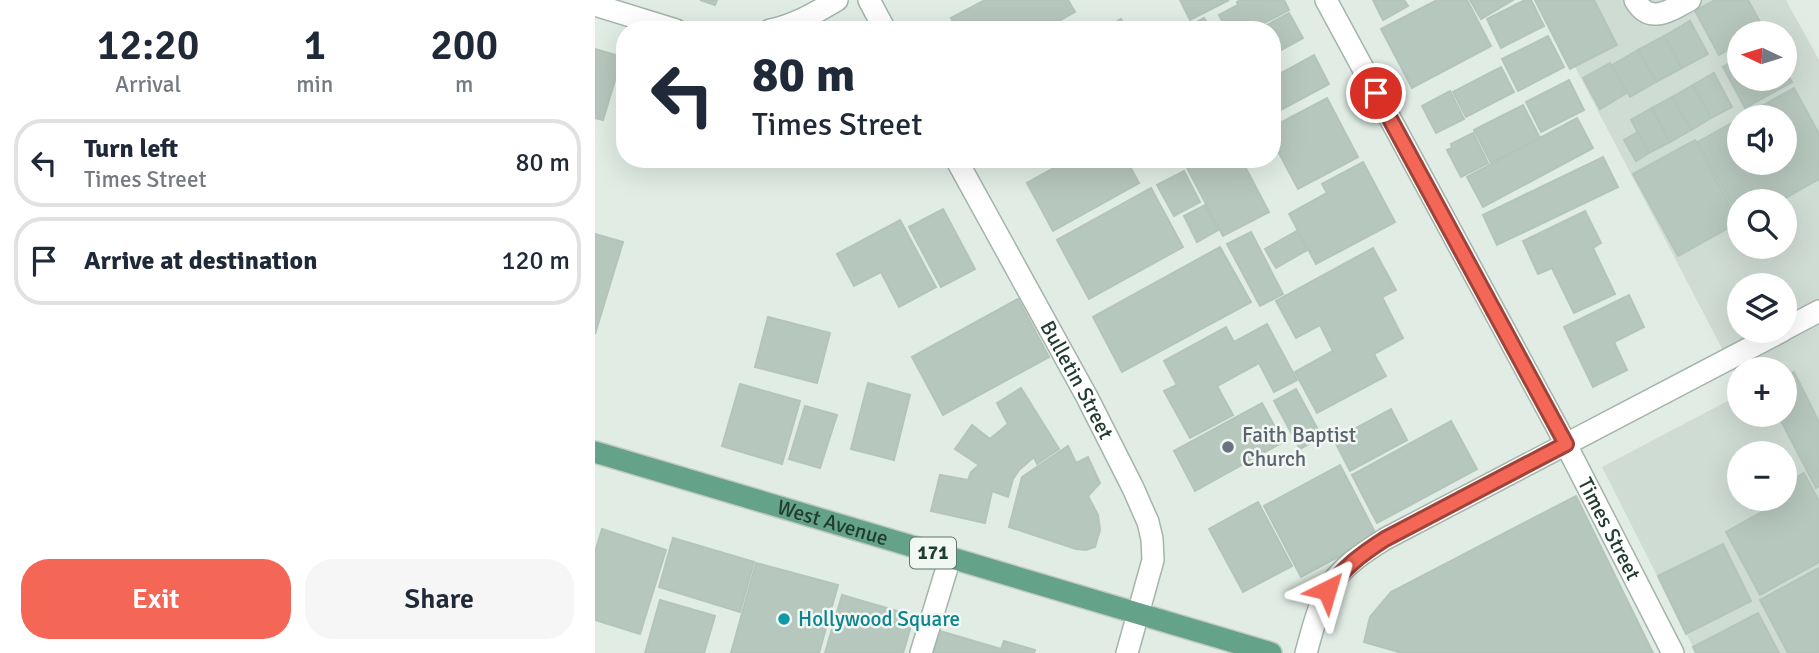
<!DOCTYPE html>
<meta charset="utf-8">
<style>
:root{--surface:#fff;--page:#f6f6f7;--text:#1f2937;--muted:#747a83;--line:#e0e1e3;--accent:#f46757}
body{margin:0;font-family:Signika,sans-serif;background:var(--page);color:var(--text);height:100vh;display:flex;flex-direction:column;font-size:26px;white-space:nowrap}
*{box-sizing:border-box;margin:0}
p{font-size:23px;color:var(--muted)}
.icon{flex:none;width:38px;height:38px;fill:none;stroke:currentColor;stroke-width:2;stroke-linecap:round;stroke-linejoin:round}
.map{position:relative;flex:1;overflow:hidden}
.details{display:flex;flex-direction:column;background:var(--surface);width:595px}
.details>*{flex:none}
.guide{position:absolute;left:21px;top:21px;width:665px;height:147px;border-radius:28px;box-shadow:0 7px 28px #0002;background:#fff;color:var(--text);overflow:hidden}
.needle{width:46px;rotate:274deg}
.tools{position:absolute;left:1132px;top:21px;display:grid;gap:14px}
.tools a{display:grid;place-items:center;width:70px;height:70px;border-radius:50%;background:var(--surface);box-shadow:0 7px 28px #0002;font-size:35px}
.pin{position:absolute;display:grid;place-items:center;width:60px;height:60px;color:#fff;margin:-30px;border:4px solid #fff;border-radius:50%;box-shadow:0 2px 7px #0007}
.me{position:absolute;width:77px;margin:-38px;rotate:40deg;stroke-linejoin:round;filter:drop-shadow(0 0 5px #0008)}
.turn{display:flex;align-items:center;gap:24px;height:147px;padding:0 21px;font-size:32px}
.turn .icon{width:91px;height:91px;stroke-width:2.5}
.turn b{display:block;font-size:49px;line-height:60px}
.eta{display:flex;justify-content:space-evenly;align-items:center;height:119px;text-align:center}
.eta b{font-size:42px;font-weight:600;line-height:49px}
.primary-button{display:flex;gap:14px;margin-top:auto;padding:14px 21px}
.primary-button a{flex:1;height:80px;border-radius:28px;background:var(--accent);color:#fff;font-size:28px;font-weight:600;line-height:80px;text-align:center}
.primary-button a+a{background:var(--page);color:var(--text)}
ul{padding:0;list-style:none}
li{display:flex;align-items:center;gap:21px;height:88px;margin:0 14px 10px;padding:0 7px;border:4px solid var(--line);border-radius:28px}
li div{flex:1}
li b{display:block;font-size:26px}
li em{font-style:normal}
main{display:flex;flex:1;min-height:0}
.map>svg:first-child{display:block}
</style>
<main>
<section class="details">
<div class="eta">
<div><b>12:20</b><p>Arrival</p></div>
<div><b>1</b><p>min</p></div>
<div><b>200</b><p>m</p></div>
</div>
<ul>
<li><svg class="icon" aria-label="left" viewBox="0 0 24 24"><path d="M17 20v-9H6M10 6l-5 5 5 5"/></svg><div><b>Turn left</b><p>Times Street</p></div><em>80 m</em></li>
<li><svg class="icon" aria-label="arrive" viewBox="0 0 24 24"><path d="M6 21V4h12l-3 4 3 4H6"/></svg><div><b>Arrive at destination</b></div><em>120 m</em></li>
</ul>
<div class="primary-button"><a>Exit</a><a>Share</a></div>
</section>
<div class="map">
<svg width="1224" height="653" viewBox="0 0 1224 653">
<rect width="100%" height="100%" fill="#e1ece5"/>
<!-- built -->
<path fill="#cfdcd4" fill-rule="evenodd" d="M945,0H1191L1224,60V653H1101L1007,467L1144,395V415H1190V369H1144V381ZM1144,33H1190V79H1144ZM1144,117H1190V163H1144ZM1144,201H1190V247H1144ZM1144,285H1190V331H1144ZM1144,453H1190V499H1144Z"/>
<!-- building -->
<g fill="#b6c7be" stroke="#b3c5bb" stroke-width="2">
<path d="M105,0H122L120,5Z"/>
<path d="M390,0H473L480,12L448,30H362L356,18Z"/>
<path d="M585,0H634L595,20Z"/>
<path d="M645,0H689L694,10L656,30H632L624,15L643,5L642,2Z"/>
<path d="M778,0H809L813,6L788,20Z"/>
<path d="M842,0H872L896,46L817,88L786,29Z"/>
<path d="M875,0H918L886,19Z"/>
<path d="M930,0H936L949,26L906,48L892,19Z"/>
<path d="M940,0H999L1022,45L975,69Z"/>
<path d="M1120,0H1153L1169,29L1162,33H1144V43L1124,55L1100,11Z"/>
<path d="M694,13L708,38L677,55V30H663Z"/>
<path d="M609,18L616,30H586Z"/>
<path d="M526,19L532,30H514L513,27Z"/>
<path d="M1095,21L1113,54L1087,68L1069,36Z"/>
<path d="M953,36L969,67L923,91L907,59Z"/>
<path d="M1069,36L1087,68L1061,82L1043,50Z"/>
<path d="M0,49L27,57L8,120L0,118Z"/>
<path d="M1043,50L1061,82L1035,97L1017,65Z"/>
<path d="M719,55L734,84L686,110L677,93V78Z"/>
<path d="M1144,58V79H1190V70L1197,82L1150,108L1128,67Z"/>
<path d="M1015,63L1032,93L1005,109L988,78Z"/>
<path d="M906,67L919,92L871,117L858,92Z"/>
<path d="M1119,73L1137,107L1116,118L1098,85Z"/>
<path d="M974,80L989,110L946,132L931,102Z"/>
<path d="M1098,85L1116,118L1096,130L1077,97Z"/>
<path d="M1199,88L1224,134V179L1185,201H1144V217L1103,142L1144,119V163H1190V117H1147Z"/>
<path d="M855,91L869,119L841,133L827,106Z"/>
<path d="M1077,97L1096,130L1075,142L1057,108Z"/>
<path d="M732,98L763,157L703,189L677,140V127Z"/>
<path d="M928,105L945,138L896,163L879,130Z"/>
<path d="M1057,108L1075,142L1054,153L1036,120Z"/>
<path d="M982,118L998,148L888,207L872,177Z"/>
<path d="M1043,132L1054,153L1041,161L1029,140Z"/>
<path d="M878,133L893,163L866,177L852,150L857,148L856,144Z"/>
<path d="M1100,140L1144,222L1083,256L1038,174Z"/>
<path d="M1008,157L1023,187L902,245L888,215Z"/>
<path d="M475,159H531L544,183L458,231L432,183Z"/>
<path d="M609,159H646L674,212L628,236L592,168Z"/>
<path d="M768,162L800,222L721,264L694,214L732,193L727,184Z"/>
<path d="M589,171L605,202L579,216L562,185Z"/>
<path d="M556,188L588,247L494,299L462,240Z"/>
<path d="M610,205L623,230L602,242L589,216Z"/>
<path d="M348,209L380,269L346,287L314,227Z"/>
<path d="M990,211L1006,243L998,248L1020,294L979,313L957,268L943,274L928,241Z"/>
<path d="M305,220L341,287L304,307L286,272L259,286L242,254Z"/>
<path d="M702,231L712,250L681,268L670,249Z"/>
<path d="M656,232L688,294L665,306L632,244Z"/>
<path d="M0,234L28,242L0,334Z"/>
<path d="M625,247L656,302L527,372L498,317Z"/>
<path d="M778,248L801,290L787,297L808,338L779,354L791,376L722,413L700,372L738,351L725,325L701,338L681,301Z"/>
<path d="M1034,295L1049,327L1019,342L1032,370L998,387L969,327Z"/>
<path d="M423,299L454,357L348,415L317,357Z"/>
<path d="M173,317L235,333L222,383L160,367Z"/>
<path d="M672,324L702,380L679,392L664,363L622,386L638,415L595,438L569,391L582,385L569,361L631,327L639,342Z"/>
<path d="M1199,372L1224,422V486L1221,488L1183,415H1190V377Z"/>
<path d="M273,383L315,395L299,460L256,449Z"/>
<path d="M145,384L205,401L187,464L127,446Z"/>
<path d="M426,388L464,449L442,464L439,457L424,470L418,479L413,497L397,491L390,523L336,511L345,475L373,480L376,472L384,465L360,449L377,425L395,439L413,424L402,403Z"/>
<path d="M701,389L727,437L705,449L679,401Z"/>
<path d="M667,403L688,442L600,491L579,451Z"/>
<path d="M210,406L242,415L225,468L194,459Z"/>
<path d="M796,409L812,440L755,471L739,440Z"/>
<path d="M856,421L882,469L782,523L757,475Z"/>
<path d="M473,446L481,463L493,457L505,483L493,496L503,515L505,530L500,547L491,550L481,549L414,527L427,477Z"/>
<path d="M745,465L782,536L706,577L669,506Z"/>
<path d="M1209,473L1224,501V562L1165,595L1131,532L1170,510L1164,499H1190V484Z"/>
<path d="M981,496L1058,653H807L769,642L775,617L796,592Z"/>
<path d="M663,502L697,566L648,592L614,529Z"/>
<path d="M7,529L71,550L45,634L0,620V552Z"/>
<path d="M78,538L159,562L145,612L64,587Z"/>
<path d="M1128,544L1156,601L1091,634L1063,576Z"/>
<path d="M161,563L243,585L224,653H136Z"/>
<path d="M1224,568V653H1193L1165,600Z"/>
<path d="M247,595L319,616L308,653H230Z"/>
<path d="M65,600L120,616L109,653H50Z"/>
<path d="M1163,613L1184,653H1101L1098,647Z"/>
<path d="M345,631L406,649L409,641L440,650L439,653H339Z"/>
</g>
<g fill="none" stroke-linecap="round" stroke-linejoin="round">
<!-- minor casing -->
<g stroke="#a4b4ab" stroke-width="24">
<g id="minor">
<path d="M274,0L290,30"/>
<path id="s1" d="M731,0L963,429L1078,653"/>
<path d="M1040,0C1055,26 1075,10 1095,0"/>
<path d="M0,5L81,30"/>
<path d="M175,30C198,26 222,12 242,0"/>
<path id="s2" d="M361,159L492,397L538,488L553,522L557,539L558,560L532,653"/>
<path d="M1190,329L1224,311"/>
<path d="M326,653L355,558"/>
<path d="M711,653C717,632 722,609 732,590C746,567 768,553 790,539L1187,331"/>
</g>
</g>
<!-- major casing -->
<g stroke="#c1c9c5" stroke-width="24">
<g id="major">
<path id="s3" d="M0,452L676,653"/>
</g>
</g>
<!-- minor -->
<use href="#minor" stroke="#fff" stroke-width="21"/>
<!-- major -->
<use href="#major" stroke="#65a28a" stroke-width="21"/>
</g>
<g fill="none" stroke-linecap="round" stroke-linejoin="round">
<!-- route casing -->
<g stroke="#9f4339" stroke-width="18">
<path id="route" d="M732,590C750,567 765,555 790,539L971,444L781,93"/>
</g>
<!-- route -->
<use href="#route" stroke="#f46757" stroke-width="12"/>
</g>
<!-- markers -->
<circle fill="#6b7280" stroke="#f1f8f4" stroke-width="2.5" cx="633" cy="447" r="7"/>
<circle fill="#0f9aa8" stroke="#f1f8f4" stroke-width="2.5" cx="189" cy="619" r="7"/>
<g text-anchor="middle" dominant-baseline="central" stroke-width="5" stroke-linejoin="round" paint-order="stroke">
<!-- shield labels -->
<rect fill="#f1f8f4" stroke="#5f756c" stroke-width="2" x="315" y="537.5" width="46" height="31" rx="5"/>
<g font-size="19" font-weight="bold" fill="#213d31">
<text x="338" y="553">171</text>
</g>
<!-- street labels -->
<g font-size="21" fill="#213d31" stroke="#f1f8f4">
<text stroke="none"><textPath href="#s2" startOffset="252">Bulletin Street</textPath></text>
<text stroke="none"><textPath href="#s3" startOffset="248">West Avenue</textPath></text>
<text stroke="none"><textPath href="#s1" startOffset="600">Times Street</textPath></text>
</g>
<!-- worship labels -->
<g font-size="21" fill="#5b616d" stroke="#f1f8f4" text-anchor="start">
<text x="647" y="435">Faith Baptist<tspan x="647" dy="24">Church</tspan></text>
</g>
<!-- culture labels -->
<g font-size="21" fill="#0d838f" stroke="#f1f8f4" text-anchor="start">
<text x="203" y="619">Hollywood Square</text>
</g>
</g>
</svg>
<div class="tools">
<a><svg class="needle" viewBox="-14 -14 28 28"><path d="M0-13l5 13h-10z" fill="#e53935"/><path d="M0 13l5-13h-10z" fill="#747a83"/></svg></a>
<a><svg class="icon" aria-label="sound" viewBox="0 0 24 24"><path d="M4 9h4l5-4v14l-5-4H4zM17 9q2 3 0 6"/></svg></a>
<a><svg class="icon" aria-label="search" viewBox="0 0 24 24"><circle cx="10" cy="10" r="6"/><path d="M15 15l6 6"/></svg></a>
<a><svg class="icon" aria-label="layers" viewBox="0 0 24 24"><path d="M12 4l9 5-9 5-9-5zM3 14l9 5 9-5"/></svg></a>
<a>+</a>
<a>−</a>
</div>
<div class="pin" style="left:781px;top:93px;background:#d93025"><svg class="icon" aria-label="arrive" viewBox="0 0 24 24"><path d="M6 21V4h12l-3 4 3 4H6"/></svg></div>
<svg class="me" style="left:732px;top:590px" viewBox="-20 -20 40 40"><path d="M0-17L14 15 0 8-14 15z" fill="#f46757" stroke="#fff" stroke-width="4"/></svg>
<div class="guide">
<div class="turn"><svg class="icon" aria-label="left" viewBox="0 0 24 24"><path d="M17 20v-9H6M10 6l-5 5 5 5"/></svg><div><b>80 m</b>Times Street</div></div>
</div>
</div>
</main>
